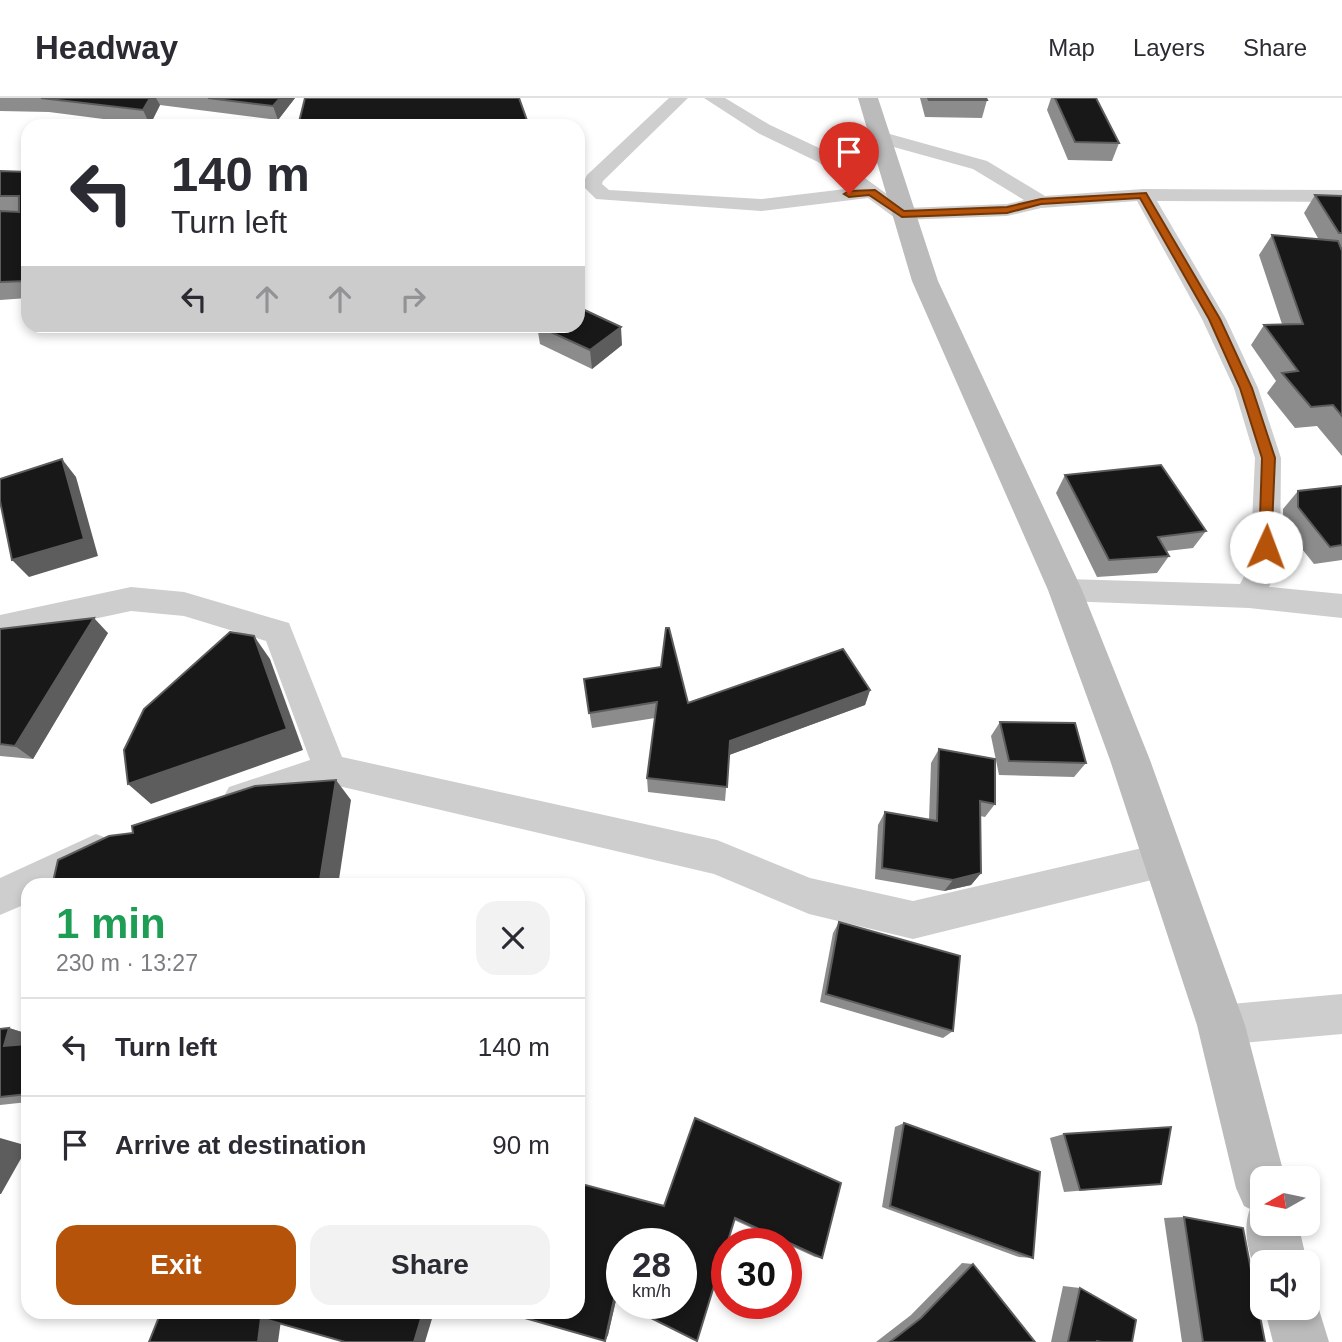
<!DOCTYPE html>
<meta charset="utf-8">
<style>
:root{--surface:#fff;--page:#f2f2f3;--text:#2b2b33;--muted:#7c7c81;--line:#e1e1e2;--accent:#b45309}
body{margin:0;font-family:Arial,sans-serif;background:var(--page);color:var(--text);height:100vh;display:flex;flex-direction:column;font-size:26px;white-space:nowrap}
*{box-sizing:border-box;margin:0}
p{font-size:23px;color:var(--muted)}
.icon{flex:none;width:38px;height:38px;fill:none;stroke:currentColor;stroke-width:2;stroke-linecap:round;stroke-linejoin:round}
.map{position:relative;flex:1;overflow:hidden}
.drawer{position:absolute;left:21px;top:780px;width:564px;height:441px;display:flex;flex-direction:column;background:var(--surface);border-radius:21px;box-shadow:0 4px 10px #0003}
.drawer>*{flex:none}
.guide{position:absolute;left:21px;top:21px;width:564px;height:214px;border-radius:21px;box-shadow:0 4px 10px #0003;background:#fff;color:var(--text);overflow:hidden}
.needle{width:46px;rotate:261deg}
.fabs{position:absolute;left:1250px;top:1068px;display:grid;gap:14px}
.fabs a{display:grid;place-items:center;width:70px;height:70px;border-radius:14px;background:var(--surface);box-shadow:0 4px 10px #0003;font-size:35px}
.speed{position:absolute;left:606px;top:1130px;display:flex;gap:14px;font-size:35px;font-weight:700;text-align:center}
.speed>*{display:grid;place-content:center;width:91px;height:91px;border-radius:50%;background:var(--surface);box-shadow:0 4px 10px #0003;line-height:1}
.speed small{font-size:18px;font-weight:400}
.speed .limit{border:10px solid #d22;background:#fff;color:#111}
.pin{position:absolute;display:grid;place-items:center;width:60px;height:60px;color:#fff;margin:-72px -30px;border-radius:50% 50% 50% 0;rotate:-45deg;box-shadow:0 0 7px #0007}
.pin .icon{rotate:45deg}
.me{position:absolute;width:77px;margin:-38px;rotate:2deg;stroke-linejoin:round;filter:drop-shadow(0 0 5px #0008)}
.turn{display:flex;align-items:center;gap:24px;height:147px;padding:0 35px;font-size:32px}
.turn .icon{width:91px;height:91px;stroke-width:2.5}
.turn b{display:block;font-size:49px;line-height:60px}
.lanes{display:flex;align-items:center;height:66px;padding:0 35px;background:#0003;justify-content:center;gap:35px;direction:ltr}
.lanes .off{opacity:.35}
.round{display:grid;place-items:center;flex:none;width:74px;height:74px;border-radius:21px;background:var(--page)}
.head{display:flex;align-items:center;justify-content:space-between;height:119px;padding:0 35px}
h1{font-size:42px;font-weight:700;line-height:52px;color:#1e9e55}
.action{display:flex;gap:14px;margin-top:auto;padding:14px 35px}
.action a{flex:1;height:80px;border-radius:21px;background:var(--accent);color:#fff;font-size:28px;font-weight:700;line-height:80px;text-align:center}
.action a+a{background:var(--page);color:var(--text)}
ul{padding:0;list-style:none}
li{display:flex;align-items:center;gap:21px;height:98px;padding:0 35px;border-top:2px solid var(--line)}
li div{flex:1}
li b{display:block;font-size:26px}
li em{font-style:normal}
header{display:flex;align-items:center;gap:42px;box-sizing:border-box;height:98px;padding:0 35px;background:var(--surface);border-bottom:2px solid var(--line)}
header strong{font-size:33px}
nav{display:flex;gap:38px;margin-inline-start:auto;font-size:24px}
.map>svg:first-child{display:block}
</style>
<header>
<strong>Headway</strong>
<nav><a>Map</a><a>Layers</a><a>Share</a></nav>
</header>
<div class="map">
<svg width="1342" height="1244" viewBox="0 0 1342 1244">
<rect width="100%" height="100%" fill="#fff"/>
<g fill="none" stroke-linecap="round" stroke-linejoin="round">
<!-- street -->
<g fill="#cecece" fill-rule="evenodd">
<path d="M669,0H688L603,83L602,86L609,92L761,101L854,90L818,64L758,35L704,0H725L770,27L832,56L906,110L1007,106L1024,102L973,71L872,43L870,39L872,35L879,33L987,63L1045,98L1143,91L1342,92V104L1157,103L1226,221L1258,290L1281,360L1280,467L1269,489L1342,496V520L1249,510L1065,503L1054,500L1050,492L1054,484L1065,481L1240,486L1250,467L1255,360L1234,290L1202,221L1137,103L1041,110L1007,118L902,122L895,120L868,100L761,113L596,101L582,87L587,77Z"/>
<path d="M131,489L184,494L289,525L342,659L717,742L810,780L913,803L1164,745L1177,750L1182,762L1177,774L1164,779L913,841L809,816L714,776L330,686L241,716L229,711L223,700L229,689L310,662L266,543L184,518L131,513L0,541V517Z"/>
<path d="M96,736L109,741L114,753L109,765L63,788H28V805L0,817V780Z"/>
<path d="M1342,896V936L1221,947L1207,941L1201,927L1207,913L1221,907Z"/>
</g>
<!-- secondary -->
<g fill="#bbb" fill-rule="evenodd">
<path d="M858,0H878L938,183L1082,492L1150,662L1245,927L1285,1080H1262V1125H1298L1307,1164H1262V1184C1250,1164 1241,1133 1250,1111L1244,1108L1236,1090L1197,927L1110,662L1048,492L912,183Z"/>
<path d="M1307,1187L1312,1189L1329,1244H1273L1264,1209H1307Z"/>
</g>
</g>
<!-- wall -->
<g fill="#8c8c8c">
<path d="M0,0H295L278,22L160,7L150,27L49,14L0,13Z"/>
<path d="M920,0H986L987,2L982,20L925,19Z"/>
<path d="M1051,0H1055L1119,45L1112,63L1068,62L1047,12Z"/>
<path d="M0,73L28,74V200L0,202Z"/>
<path d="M1315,97L1342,98V358L1317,328L1295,330L1267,295L1276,283L1251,247L1264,227L1282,226L1259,157L1272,137L1319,142L1304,115Z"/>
<path d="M537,228L622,247L592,271L540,246Z"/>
<path d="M1065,377L1206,433L1193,450L1167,453L1169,458L1157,475L1097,479L1056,395Z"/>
<path d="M1342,388V462L1314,466L1283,427V411L1298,393Z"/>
<path d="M0,531L108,535L33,661L0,658Z"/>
<path d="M584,581L688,605L870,592L865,607L729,657L725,703L648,694L647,680L655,620L592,630Z"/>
<path d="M1000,624L1086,665L1074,679L999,677L991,638Z"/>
<path d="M939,651L995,706L985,719L980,718L981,775L971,787L944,793L875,781L878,727L885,714L929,722L931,665Z"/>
<path d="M839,824L953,933L943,940L820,904L833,835Z"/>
<path d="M9,930L28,936V1004L0,1007V931Z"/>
<path d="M695,1020L822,1160L815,1159L734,1122L616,1202L608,1237L605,1243L504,1214L664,1108Z"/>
<path d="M904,1025L1033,1160L1019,1159L882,1109L895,1029Z"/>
<path d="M1064,1036L1161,1086L1064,1094L1050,1040Z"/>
<path d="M1184,1119L1265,1244H1182L1164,1120Z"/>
<path d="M962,1165L973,1166L1035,1244H876L911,1217Z"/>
<path d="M1063,1188L1080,1190L1096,1243L1098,1244H1051Z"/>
</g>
<!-- shaded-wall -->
<g fill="#5d5d5d">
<path d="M150,0H156L160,7L150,27L143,12Z"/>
<path d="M280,0H295L278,22L273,8Z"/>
<path d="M621,229L622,247L592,271L590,252Z"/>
<path d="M62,361L76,379L98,458L29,479L12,462Z"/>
<path d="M94,520L108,535L33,661L15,648Z"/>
<path d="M254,538L270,561L303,652L151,706L128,686Z"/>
<path d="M870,592L865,607L729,657L730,643Z"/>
<path d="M336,682L351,702L338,788H319Z"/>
<path d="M981,775L971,787L944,793L953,782Z"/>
<path d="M9,930L28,936V953L4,948Z"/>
<path d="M0,1040L28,1048L1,1096H0Z"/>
<path d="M617,1198L608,1237L605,1243L614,1201Z"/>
<path d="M423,1214H434L425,1244H414Z"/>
<path d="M282,1215L278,1244H258L261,1220Z"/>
</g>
<!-- building -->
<g fill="#181818" stroke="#5d5d5d" stroke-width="2">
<path d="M41,0H150L143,12Z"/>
<path d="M208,0H280L273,8Z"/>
<path d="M305,0H519L529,28H298Z"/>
<path d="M928,0H986L987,2H929Z"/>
<path d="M1055,0H1096L1119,45L1075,44Z"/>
<path d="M0,73L28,74V183L0,184V113L19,114V98H0Z"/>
<path d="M1315,97L1342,98V135H1339Z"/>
<path d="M1272,137L1338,143L1342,153V318L1333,307L1311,309L1282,275L1298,273L1264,227L1303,226Z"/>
<path d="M578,209L621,229L590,252L538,228H578Z"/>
<path d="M62,361L84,441L12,462L0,403V381Z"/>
<path d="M1161,367L1206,433L1158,439L1169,458L1109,462L1065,377Z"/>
<path d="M1342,388V447L1330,449L1298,409V393Z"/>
<path d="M94,520L15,648L0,646V531Z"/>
<path d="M666,530H669L688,605L843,551L870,592L730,643L727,689L647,680L657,604L589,615L584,581L661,569Z"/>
<path d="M230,534L254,538L287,631L128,686L124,652L144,611Z"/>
<path d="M1000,624L1075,625L1086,665L1009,663Z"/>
<path d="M939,651L995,661V706L980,703L981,775L953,782L882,770L885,714L937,723Z"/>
<path d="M336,682L319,788H52L58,762L109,738L133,735L132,728L255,688Z"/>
<path d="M839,824L960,858L953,933L826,896Z"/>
<path d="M9,930L4,948L28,946V996L0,999V931Z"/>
<path d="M695,1020L841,1085L822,1160L735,1120L697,1243L623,1206H681V1146H621V1205L614,1201L605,1243L504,1214H578V1085L664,1108Z"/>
<path d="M904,1025L1040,1074L1033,1160L890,1108Z"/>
<path d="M1171,1029L1161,1086L1080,1092L1064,1036Z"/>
<path d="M1184,1119L1243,1130L1265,1244H1203Z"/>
<path d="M973,1166L1035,1244H890L921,1220Z"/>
<path d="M1080,1190L1136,1222L1132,1244H1102L1096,1243L1098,1244H1068Z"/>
<path d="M161,1214H423L414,1244H345L261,1220L258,1244H149Z"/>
</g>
<!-- route -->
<path fill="#b45309" stroke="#753606" stroke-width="2" d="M875,92L904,113L1007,109L1041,101L1146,95L1220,221L1252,290L1275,360L1271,452L1266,454L1259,449L1262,360L1240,290L1209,221L1140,100L1041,106L1007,115L902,119L869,97L849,99L844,96L849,93Z"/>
</svg>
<div class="fabs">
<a><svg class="needle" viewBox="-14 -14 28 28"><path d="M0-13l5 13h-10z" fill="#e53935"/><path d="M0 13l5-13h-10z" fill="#7c7c81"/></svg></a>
<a><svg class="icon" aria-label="sound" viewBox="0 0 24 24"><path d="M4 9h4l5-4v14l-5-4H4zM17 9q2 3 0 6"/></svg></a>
</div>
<div class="speed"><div>28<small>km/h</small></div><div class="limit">30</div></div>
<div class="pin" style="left:849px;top:96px;background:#d93025"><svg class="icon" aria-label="arrive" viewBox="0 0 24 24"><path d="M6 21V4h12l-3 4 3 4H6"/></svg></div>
<svg class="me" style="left:1266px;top:449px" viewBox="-20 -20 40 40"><circle r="19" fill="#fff"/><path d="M0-13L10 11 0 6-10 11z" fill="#b45309"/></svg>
<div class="guide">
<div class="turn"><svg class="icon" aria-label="left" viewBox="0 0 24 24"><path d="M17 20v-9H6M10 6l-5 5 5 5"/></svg><div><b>140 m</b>Turn left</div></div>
<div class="lanes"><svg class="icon" aria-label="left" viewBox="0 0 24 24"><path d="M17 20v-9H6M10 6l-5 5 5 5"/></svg><svg class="icon off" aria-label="ahead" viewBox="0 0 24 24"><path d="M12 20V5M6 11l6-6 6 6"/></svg><svg class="icon off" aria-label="ahead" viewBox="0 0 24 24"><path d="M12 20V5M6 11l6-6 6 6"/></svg><svg class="icon off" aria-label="right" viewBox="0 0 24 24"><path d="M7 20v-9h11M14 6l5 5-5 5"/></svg></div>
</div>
<section class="drawer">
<div class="head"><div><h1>1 min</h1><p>230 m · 13:27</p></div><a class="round"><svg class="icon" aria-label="close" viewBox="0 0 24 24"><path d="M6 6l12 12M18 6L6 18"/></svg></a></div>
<ul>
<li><svg class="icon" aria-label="left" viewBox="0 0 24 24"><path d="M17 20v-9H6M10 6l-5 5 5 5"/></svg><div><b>Turn left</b></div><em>140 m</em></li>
<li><svg class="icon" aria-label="arrive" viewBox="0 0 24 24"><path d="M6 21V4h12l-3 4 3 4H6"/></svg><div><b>Arrive at destination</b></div><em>90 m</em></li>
</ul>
<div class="action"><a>Exit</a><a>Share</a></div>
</section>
</div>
